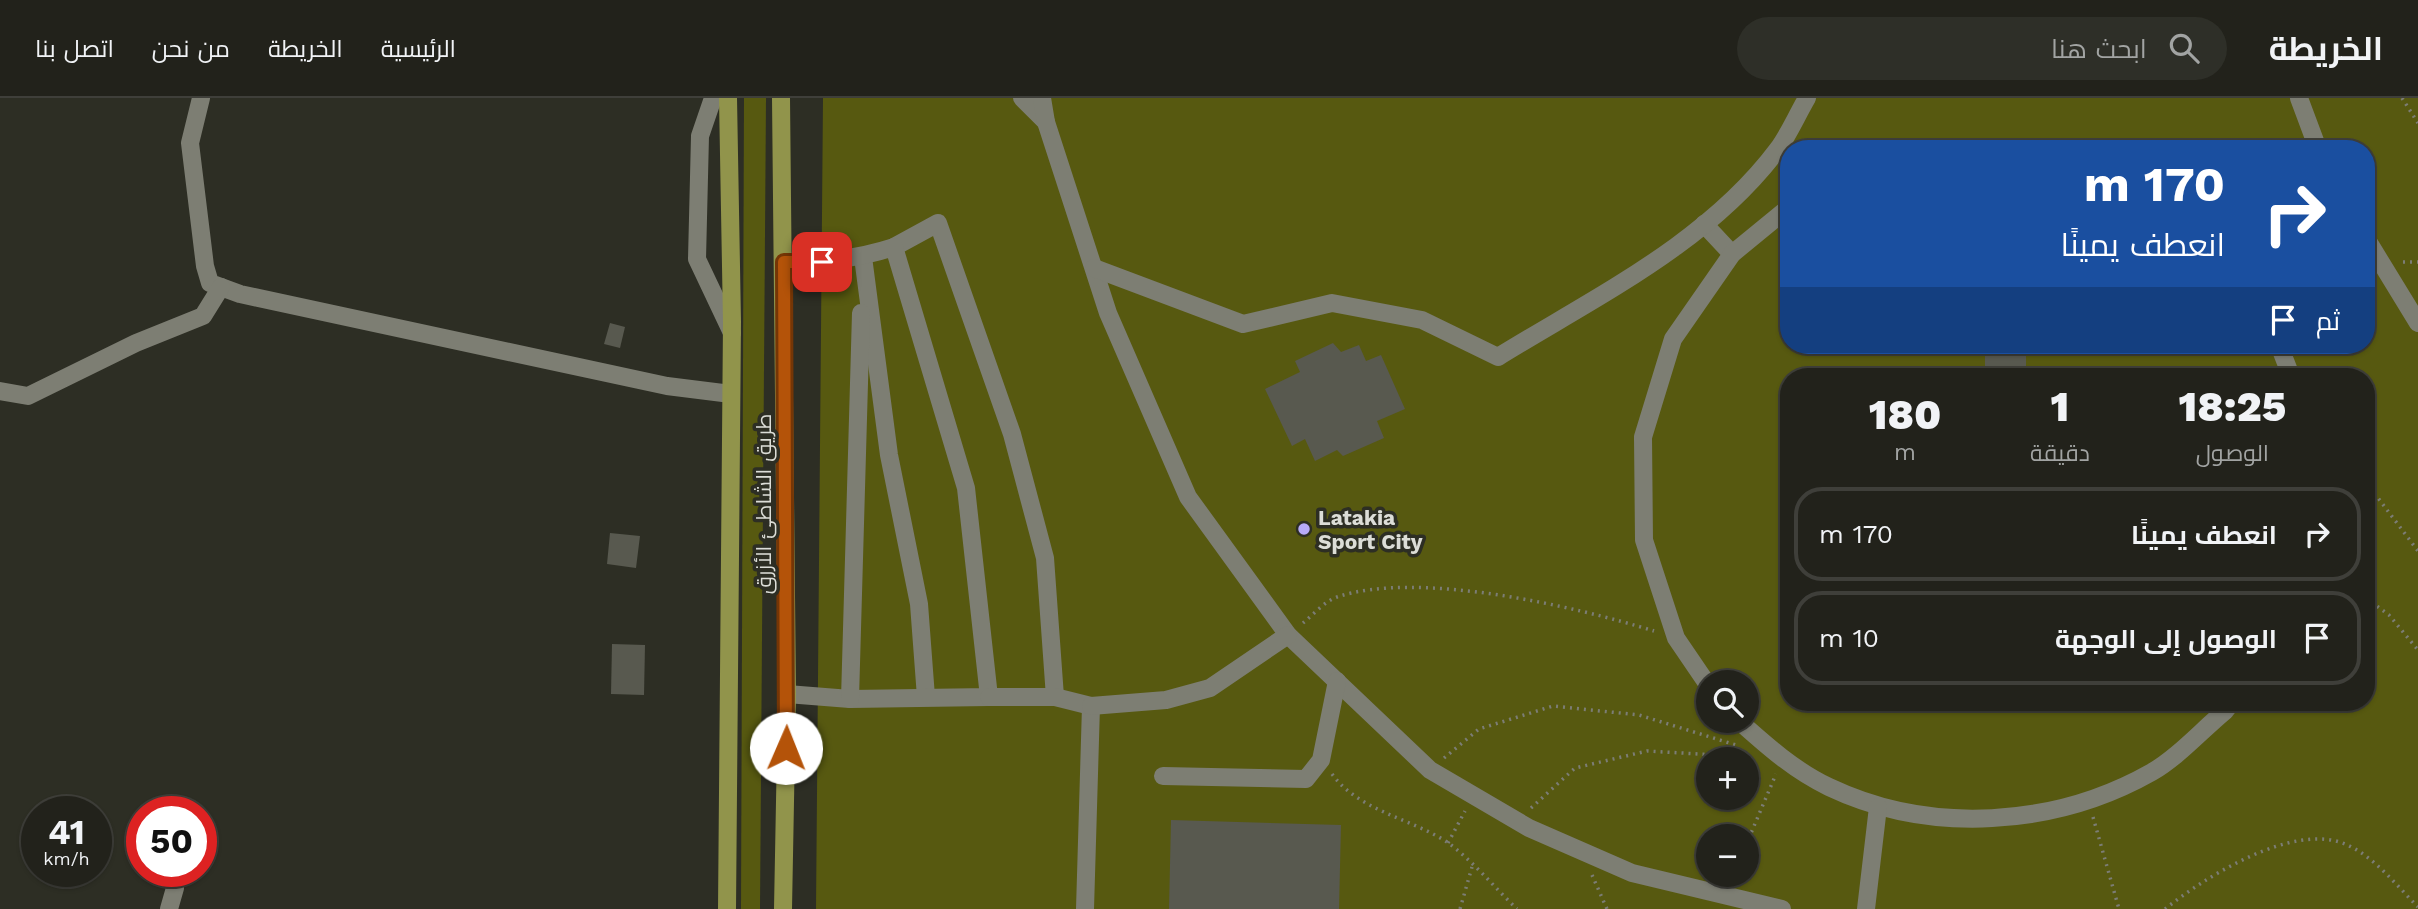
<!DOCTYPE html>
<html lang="ar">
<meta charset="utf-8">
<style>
:root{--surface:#22221b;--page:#2e2f28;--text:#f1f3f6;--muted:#a2a4a3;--line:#3f3f3a}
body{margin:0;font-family:"Work Sans",Cairo,sans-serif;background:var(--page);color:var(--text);direction:rtl;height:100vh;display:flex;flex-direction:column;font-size:26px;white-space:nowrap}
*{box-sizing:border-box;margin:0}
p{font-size:23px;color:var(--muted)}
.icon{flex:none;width:38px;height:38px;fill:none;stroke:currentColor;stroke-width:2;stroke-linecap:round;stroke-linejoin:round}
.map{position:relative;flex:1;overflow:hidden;direction:ltr}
.details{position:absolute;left:1780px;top:270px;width:595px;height:343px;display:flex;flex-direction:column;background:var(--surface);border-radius:28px;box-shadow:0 2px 5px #0004,0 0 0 2px var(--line);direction:rtl}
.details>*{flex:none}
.banner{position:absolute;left:1780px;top:42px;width:595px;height:214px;border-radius:28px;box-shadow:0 2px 5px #0004,0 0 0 2px var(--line);direction:rtl;background:#1a4fa0;color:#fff;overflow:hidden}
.buttons{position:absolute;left:1696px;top:572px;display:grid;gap:14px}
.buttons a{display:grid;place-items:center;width:63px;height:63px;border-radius:50%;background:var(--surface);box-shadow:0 2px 5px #0004,0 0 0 2px var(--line);font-size:35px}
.speed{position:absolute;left:21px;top:698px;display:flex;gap:14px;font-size:35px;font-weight:700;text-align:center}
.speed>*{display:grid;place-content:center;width:91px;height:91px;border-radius:50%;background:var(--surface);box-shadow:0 2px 5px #0004,0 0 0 2px var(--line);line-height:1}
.speed small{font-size:18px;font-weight:400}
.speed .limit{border:10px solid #d22;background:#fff;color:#111}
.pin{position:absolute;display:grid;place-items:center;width:60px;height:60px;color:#fff;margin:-30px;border-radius:14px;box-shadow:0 4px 10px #0006}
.me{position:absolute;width:77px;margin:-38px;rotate:1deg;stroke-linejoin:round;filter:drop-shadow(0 0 5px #0008)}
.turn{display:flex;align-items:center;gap:24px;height:147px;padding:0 35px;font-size:32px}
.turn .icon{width:91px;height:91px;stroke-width:2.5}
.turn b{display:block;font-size:49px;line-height:60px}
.then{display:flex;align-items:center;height:66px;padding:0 35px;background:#0003;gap:14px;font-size:26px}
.eta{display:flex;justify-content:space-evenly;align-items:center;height:119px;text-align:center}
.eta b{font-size:42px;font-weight:800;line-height:49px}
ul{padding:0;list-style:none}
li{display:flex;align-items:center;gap:21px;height:94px;margin:0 14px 10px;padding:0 21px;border:4px solid var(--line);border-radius:28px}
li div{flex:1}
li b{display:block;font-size:26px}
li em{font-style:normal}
header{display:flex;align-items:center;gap:42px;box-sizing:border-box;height:98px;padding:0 35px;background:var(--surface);border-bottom:2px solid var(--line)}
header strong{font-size:33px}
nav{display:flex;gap:38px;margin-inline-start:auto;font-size:24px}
.search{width:490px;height:63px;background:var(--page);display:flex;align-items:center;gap:18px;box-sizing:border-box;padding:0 24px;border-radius:38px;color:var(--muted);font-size:26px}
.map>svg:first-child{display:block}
</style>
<header>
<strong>الخريطة</strong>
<div class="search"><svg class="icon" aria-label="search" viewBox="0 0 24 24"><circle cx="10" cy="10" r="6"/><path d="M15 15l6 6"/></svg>ابحث هنا</div>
<nav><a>الرئيسية</a><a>الخريطة</a><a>من نحن</a><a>اتصل بنا</a></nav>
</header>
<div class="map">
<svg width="2418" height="811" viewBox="0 0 2418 811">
<rect width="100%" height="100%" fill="#2d2e24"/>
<!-- green -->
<g fill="#575910" fill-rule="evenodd">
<path d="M744,0H766L760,811H741Z"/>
<path d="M823,0H2418V811H816ZM1788,51H2366V247H1788ZM1788,278H2366V604H1788ZM1708,584H1746V623H1708ZM1708,662H1746V700H1708ZM1708,738H1746V777H1708Z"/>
</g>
<!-- water -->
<rect fill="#707100" x="2085" y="268" width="61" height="10"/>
<!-- building -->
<g fill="#58594f">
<path d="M610,225L625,229L620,250L604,246Z"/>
<path d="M1333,245L1341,254L1359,247L1366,263L1381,257L1405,311L1377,323L1384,340L1343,358L1337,352L1315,363L1305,341L1292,348L1265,291L1300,274L1295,263Z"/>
<rect x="1985" y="247" width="41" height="31"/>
<path d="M610,435L640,438L636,470L607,466Z"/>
<path d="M612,546L645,547L644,597L611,596Z"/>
<path d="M1171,722L1341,727L1339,811H1169Z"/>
</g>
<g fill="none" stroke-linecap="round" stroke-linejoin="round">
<!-- path -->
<g stroke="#7c7d75" stroke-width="3.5" stroke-dasharray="2 5" stroke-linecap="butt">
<path d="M2402,0L2418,25"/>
<path d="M2403,164H2418"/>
<path d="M2366,384L2418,453"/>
<path d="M2366,500L2389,517L2418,552"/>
<path d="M1303,525C1313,517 1325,503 1337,499C1417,472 1574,508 1654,533"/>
<path d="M1444,660L1479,631L1553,608L1639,617L1736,647"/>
<path d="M1332,676C1359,713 1410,720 1447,744C1472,762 1495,790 1517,811"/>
<path d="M1531,710L1575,670L1647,653L1751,659"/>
<path d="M2093,719L2119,811"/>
<path d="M1448,745L1465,713"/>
<path d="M1746,747L1776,676"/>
<path d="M1592,777L1607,811"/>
<path d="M1460,811L1472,769"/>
<path d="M2165,811C2205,779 2293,724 2345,746C2374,758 2396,787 2418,809"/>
</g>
<!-- minor -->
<g stroke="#7d7e73" stroke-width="18">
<path d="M201,0L190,45L205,168L210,185L240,196L667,288L731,296"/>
<path d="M713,0L700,38L697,161L732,235"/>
<path d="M1022,0L1046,24"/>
<path d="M1042,0L1046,24L1108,215L1188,399L1288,537L1430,672L1529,730L1632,775L1782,811"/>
<path d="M2299,0L2318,51"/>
<path d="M1704,126L1732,156"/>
<path d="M2366,140L2418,225"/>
<path d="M894,149L938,125L1012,336L1045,460L1055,599"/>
<path d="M863,159L889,357L919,506L926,599"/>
<path d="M784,164C823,164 857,161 894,149L966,390L989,599L850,601L787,596"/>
<path d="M1094,170L1243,226L1332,205L1422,222L1498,259C1595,199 1708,145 1778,51C1789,36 1797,17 1807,0"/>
<path d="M2279,247L2291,278"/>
<path d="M0,293L28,298L136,245L203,218L221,189"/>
<path d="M1708,587L1676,540L1644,442L1643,339L1673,241L1732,156L1788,110"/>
<path d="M989,599H1055L1091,608L1085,811"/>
<path d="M850,601L861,215"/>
<path d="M1091,608L1166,602L1210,590L1288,537"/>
<path d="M1739,623C1767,648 1795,673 1829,689C1930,737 2055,729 2152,674C2178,659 2202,632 2225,613L2232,604"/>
<path d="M1163,678L1306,681L1321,662L1337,583"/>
<path d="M169,811L175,790"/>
<path d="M1866,811L1878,709"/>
</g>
<!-- major -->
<g stroke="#91944b" stroke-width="18">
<path d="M781,0L787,596L783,811"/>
<path d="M727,811L732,224L728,0"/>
</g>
</g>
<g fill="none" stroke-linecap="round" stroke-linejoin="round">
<!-- route casing -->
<g stroke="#753606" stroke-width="18">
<path id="route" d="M786,650L784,164H822"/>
</g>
<!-- route -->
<use href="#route" stroke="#b45309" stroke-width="12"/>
</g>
<!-- markers -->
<circle fill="#b7abf8" stroke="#2d2e24" stroke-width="2.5" cx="1304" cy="431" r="7"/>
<g text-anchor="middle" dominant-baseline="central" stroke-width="7" stroke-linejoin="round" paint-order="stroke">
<!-- street labels -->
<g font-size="21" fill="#dcddd7" stroke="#2d2e24">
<text transform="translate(763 406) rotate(-90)">طريق الشاطئ الأزرق</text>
</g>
<!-- poi labels -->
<g font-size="21" font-weight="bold" fill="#dcddd7" stroke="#2d2e24" text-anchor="start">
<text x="1318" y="419">Latakia<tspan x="1318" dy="24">Sport City</tspan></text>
</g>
</g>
</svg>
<div class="buttons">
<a><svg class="icon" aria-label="search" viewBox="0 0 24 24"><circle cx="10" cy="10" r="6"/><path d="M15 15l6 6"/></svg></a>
<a>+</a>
<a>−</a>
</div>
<div class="speed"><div>41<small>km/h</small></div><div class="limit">50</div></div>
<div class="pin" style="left:822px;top:164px;background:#d93025"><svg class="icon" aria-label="arrive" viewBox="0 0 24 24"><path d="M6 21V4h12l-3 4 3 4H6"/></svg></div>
<svg class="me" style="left:786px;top:650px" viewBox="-20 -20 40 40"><circle r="19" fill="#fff"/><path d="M0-13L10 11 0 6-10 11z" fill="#b45309"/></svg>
<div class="banner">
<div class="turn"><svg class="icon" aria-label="right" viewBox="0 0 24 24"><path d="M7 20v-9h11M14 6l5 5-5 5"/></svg><div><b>170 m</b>انعطف يمينًا</div></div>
<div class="then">ثم<svg class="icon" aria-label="arrive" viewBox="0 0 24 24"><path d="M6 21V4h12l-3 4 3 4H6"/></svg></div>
</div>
<section class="details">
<div class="eta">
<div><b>18:25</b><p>الوصول</p></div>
<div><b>1</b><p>دقيقة</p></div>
<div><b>180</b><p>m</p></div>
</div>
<ul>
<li><svg class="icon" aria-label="right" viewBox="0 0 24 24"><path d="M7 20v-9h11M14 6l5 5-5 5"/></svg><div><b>انعطف يمينًا</b></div><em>170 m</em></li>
<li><svg class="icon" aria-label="arrive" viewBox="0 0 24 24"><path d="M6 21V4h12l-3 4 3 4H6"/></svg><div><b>الوصول إلى الوجهة</b></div><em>10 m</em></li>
</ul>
</section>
</div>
